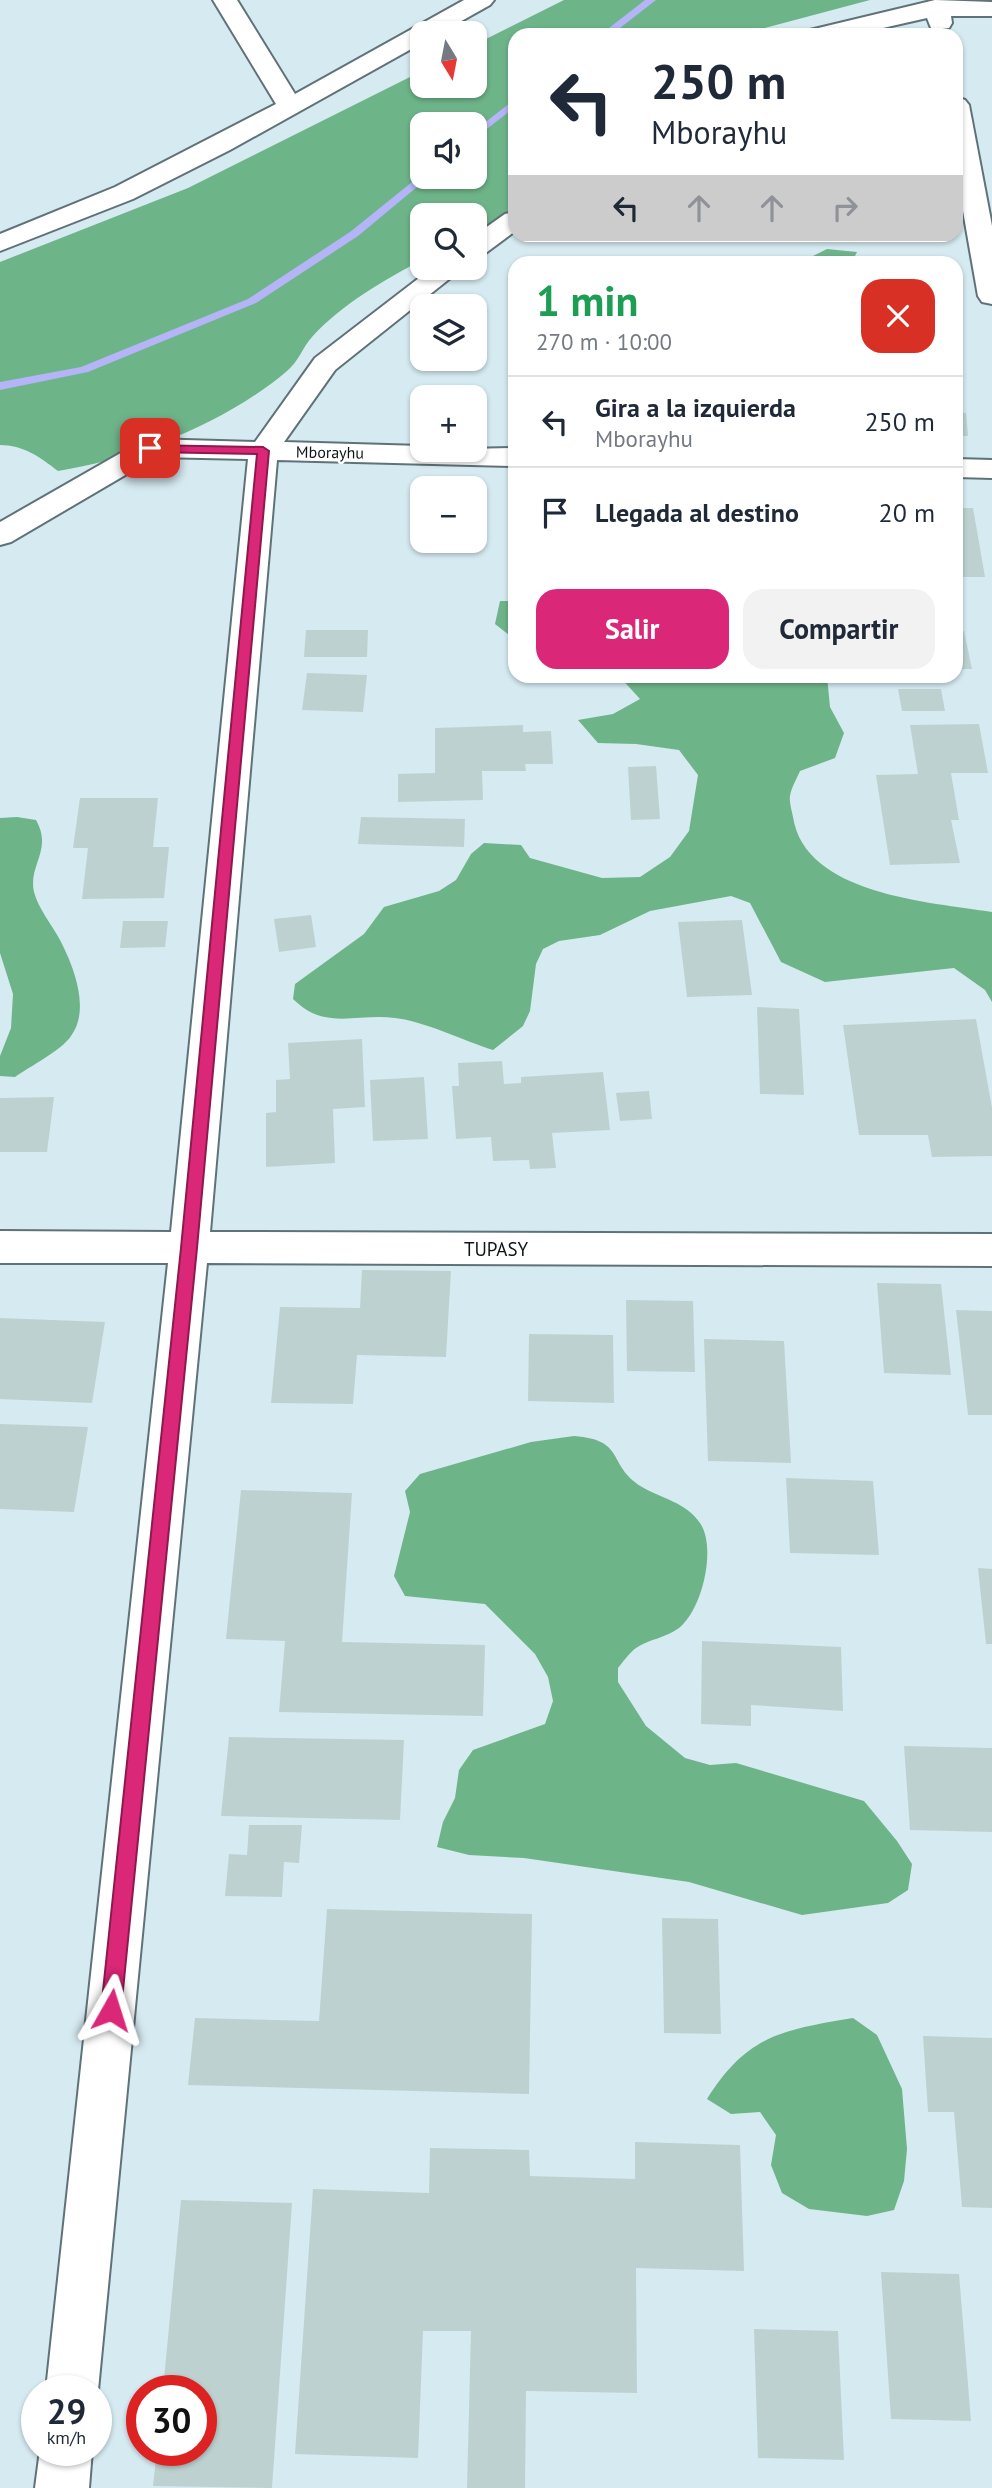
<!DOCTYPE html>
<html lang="es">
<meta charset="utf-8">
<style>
:root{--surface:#fff;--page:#f2f2f3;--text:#1f2937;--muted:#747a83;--line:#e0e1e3;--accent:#db2777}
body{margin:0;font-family:"PT Sans",sans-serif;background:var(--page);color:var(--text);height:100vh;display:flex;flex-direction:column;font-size:26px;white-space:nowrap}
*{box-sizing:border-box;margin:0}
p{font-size:23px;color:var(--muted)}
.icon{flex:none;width:38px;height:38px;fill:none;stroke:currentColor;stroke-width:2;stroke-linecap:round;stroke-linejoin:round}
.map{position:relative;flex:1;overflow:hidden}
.sheet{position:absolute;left:508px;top:256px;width:455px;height:427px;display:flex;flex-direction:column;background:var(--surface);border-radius:21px;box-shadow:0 2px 5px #0004}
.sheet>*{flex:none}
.banner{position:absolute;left:508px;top:28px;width:455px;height:214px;border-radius:21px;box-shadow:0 2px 5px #0004;background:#fff;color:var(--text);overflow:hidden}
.needle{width:46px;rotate:170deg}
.fabs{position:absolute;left:410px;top:21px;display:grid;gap:14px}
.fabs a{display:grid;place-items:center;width:77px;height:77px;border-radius:14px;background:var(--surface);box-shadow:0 2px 5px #0004;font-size:35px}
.speed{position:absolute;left:21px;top:2375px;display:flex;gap:14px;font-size:35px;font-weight:700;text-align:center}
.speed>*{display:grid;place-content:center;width:91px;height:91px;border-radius:50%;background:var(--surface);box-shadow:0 2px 5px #0004;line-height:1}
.speed small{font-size:18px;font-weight:400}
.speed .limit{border:10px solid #d22;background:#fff;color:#111}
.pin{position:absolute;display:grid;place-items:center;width:60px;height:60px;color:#fff;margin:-30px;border-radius:14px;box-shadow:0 4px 10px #0006}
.me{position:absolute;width:77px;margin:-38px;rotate:6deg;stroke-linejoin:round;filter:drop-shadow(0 0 5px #0008)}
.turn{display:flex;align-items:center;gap:24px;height:147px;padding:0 28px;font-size:32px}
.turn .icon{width:91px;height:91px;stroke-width:2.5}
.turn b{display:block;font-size:49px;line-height:60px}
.lanes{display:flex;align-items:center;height:66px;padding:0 28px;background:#0003;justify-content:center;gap:35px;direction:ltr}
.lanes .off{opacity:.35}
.round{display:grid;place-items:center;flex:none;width:74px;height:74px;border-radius:21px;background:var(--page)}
.head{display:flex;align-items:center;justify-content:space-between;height:119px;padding:0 28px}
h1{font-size:42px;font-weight:700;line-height:52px;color:#1e9e55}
.primary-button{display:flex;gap:14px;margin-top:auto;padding:14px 28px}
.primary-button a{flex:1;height:80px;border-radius:21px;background:var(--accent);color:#fff;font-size:28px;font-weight:700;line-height:80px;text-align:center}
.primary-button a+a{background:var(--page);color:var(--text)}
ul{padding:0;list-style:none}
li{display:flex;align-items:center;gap:21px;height:91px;padding:0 28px;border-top:2px solid var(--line)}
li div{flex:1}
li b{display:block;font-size:26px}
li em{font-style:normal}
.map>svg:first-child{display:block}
</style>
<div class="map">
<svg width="992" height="2488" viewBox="0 0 992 2488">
<rect width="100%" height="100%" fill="#d6eaf1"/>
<!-- forest -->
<g fill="#6eb489" fill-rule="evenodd">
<path d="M564,0H870L738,35H514V208L474,234V215H422V260C384,280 341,305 312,337C302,348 299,361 287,371C227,422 135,459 58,471C40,457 23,445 0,445V262L188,188L422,71V86H474V45ZM422,124H474V177H422Z"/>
<path d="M827,249L857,252L852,262H801Z"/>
<path d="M500,601H514V639L495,624Z"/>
<path d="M619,676H827L830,707L844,733L835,758L800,771C797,778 791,788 790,796C789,802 792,811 793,817C805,895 930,902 992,912V1002L985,990L954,968L825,982L781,962L750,903L731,896L650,911L600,935L559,941L543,949L536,964L530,1011L523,1026L493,1050C465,1041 423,1021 395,1018C356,1013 325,1031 293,999L295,984L364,934L384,907L439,891L456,880L471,854L484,843L521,845L530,858L602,878L640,877L670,857L689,831L698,775L679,750L636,744L598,743L578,720L613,714L640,699Z"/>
<path d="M17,817L36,820C53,850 28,865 34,892C38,908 52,925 60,940C73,965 91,1009 71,1036C62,1050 29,1067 15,1077L0,1076V1056L11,1028L13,994L0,953V818Z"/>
<path d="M574,1436C627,1440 606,1465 642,1487C661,1498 687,1503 700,1523C717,1548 702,1610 679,1628C666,1638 649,1639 636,1648C629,1653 623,1662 618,1668V1682L646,1726L685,1758L710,1765L736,1763L864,1801L897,1841L912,1864L908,1890L888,1903L802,1915L689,1882L524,1858L469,1855L437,1847L443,1822L455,1798L459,1770L473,1750L545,1724L553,1701L548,1677L535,1654L485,1604L405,1596L394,1576L410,1512L405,1491L420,1474L531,1442Z"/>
<path d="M853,2018L877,2035L902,2089L907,2149L904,2181L894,2210L867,2216L809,2209L782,2193L771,2165L776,2135L760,2112L731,2114L707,2099C747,2035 782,2030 853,2018Z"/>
</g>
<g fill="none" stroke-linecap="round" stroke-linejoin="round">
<!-- stream -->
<g fill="#b4b4f7" fill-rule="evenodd">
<path d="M645,0H656L611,35H600Z"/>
<path d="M514,100V108L474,139V131Z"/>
<path d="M422,174V177H429L358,236L256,303L88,372L0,390V382L81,367L248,299L350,232Z"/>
</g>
</g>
<!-- building -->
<g fill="#bdd2d0">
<path d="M956,412L966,413L968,436H956Z"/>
<path d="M956,508H973L985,577H956Z"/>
<path d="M306,630H368L367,657H304Z"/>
<path d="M956,631H964L972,669H956Z"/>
<path d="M307,673L367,675L363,712L302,710Z"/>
<path d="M898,689H941L945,711H902Z"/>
<path d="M979,724L988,773H951L959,820H951L960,863L890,865L876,775L918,774L910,725Z"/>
<path d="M523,725V732L551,731L553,764H525L526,771H482L483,800L398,802V774L435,773V728Z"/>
<path d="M656,766L660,819L631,820L628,767Z"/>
<path d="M80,798H158L153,847H169L164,898L82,899L88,848H73Z"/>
<path d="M361,817L465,819L464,847L358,844Z"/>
<path d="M311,915L316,947L279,952L274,919Z"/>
<path d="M742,920L752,995L687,997L678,922Z"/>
<path d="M123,921H168L165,947L120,948Z"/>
<path d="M757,1007L799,1009L804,1095L760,1094Z"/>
<path d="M976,1019L992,1108V1156L932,1157L928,1135H859L843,1025Z"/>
<path d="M362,1039L365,1107L333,1109L335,1163L266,1167V1113L276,1112V1080L290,1079L288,1043Z"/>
<path d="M502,1061L504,1084L521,1083V1077L603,1072L610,1130L552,1133L556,1168L530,1169L529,1160L493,1161L491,1137L456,1139L452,1086H459L458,1063Z"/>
<path d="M424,1077L428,1139L373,1141L370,1080Z"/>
<path d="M649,1091L652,1119L620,1121L616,1093Z"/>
<path d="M54,1097L47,1152H0V1098Z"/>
<path d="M362,1270L451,1271L446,1357L357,1355L353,1404L271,1403L280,1307L360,1308Z"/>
<path d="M877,1283L941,1284L951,1375L884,1373Z"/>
<path d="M626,1300L693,1301L695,1372L627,1371Z"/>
<path d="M956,1310L992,1311V1415H968Z"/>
<path d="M0,1318L105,1322L92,1403L0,1399Z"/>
<path d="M529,1334L613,1335L614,1403L528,1401Z"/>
<path d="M704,1339L784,1341L791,1463L708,1461Z"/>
<path d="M0,1424L88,1427L74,1512L0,1509Z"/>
<path d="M786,1478L873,1481L879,1555L790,1553Z"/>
<path d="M241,1490L352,1493L342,1642L485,1645L483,1716L279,1712L285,1641L226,1639Z"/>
<path d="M978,1568L992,1569V1644H986Z"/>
<path d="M702,1641L841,1647L843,1711L751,1705V1726L701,1724Z"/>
<path d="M229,1737L404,1740L400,1820L221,1816Z"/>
<path d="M904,1746L992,1748V1832L910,1830Z"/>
<path d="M249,1825H302L299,1863L284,1862L282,1897L225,1896L229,1854L247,1855Z"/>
<path d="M327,1909L532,1914L529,2094L188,2085L195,2018L319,2021Z"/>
<path d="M662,1918L718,1919L721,2034L664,2033Z"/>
<path d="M923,2036L992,2038V2208L962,2207L954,2112H928Z"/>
<path d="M635,2142L740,2145L744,2271L636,2268L637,2393L526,2391L525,2488H467L471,2331H423L418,2458L295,2454L313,2189L429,2193L430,2148L529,2150L530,2176L635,2179Z"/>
<path d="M181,2200L292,2203L272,2488L153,2486L157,2450H201V2390H163Z"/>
<path d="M881,2272L959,2274L971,2421L891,2419Z"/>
<path d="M754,2329L838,2331L844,2460L758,2458Z"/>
</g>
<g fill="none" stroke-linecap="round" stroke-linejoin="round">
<!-- minor casing -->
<g stroke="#607278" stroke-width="4">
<g id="minor">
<path d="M213,0H237L295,94L464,0H494L490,5L440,33H422V43L230,150L133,199L0,251V234L115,187L276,104Z"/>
<path d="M935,0L992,2V16H951L952,23L949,28H931L927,18L852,35H807L810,30Z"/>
<path d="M956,97L965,100L969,105L992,226V304L982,302L978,296L956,171Z"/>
<path d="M514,212V232L483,255L474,257V236L505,214Z"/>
<path d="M432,268H463L335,370L284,442L422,446V450L514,448V466L277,460L210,1232L992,1234V1266L207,1263L98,2390L96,2394V2390H46L168,1263H0V1231L171,1232L248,459L156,457L11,542L0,545V522L140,442L150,439L255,442L315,358Z"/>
<path d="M956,459L992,460V478L956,477Z"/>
<path d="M40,2450H92L89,2488H35Z"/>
</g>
</g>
<!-- minor -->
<use href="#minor" fill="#fff" fill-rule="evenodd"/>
</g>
<!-- route -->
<path fill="#db2777" stroke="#8e194d" stroke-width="2" d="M146,445L263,447L269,451L197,1248L121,2010L118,2017L111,2020L104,2017L101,2010L181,1248L257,454L150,452L144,448Z"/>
<g text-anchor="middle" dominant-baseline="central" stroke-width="5" stroke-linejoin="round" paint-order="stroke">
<!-- far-street labels -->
<g font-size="16" fill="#0e1517" stroke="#fff">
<text transform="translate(330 452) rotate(1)">Mborayhu</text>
</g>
<!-- street labels -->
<g font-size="19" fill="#0e1517" stroke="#fff">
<text x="496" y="1249">TUPASY</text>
</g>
</g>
</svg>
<div class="fabs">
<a><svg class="needle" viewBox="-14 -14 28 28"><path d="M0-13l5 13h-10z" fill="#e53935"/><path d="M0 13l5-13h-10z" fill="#747a83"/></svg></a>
<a><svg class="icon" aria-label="sound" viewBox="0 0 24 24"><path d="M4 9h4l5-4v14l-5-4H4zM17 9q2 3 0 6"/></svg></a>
<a><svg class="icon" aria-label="search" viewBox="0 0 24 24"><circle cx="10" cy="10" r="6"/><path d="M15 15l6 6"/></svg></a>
<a><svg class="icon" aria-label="layers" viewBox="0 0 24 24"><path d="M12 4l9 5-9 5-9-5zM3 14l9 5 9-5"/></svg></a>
<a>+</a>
<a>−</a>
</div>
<div class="speed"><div>29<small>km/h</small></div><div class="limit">30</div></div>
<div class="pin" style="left:150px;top:448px;background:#d93025"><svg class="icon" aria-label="arrive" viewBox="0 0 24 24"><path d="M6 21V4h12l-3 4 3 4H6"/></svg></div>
<svg class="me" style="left:111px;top:2010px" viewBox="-20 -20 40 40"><path d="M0-17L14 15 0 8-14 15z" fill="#db2777" stroke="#fff" stroke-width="4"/></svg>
<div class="banner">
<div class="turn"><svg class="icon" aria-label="left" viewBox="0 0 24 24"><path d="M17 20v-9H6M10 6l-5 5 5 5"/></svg><div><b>250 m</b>Mborayhu</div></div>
<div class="lanes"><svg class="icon" aria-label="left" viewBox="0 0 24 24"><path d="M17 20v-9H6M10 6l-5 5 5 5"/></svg><svg class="icon off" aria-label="ahead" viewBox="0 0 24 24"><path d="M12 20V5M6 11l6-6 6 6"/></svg><svg class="icon off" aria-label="ahead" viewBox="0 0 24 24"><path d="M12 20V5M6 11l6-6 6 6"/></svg><svg class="icon off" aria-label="right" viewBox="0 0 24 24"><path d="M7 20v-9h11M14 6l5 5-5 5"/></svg></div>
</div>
<section class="sheet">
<div class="head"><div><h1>1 min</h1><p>270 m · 10:00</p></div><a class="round" style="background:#d93025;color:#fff"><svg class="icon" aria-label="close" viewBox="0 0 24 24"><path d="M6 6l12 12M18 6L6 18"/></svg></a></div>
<ul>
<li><svg class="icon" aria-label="left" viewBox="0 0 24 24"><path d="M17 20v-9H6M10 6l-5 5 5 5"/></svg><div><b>Gira a la izquierda</b><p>Mborayhu</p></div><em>250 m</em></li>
<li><svg class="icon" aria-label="arrive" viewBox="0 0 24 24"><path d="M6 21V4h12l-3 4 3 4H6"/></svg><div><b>Llegada al destino</b></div><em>20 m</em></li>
</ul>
<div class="primary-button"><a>Salir</a><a>Compartir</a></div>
</section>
</div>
